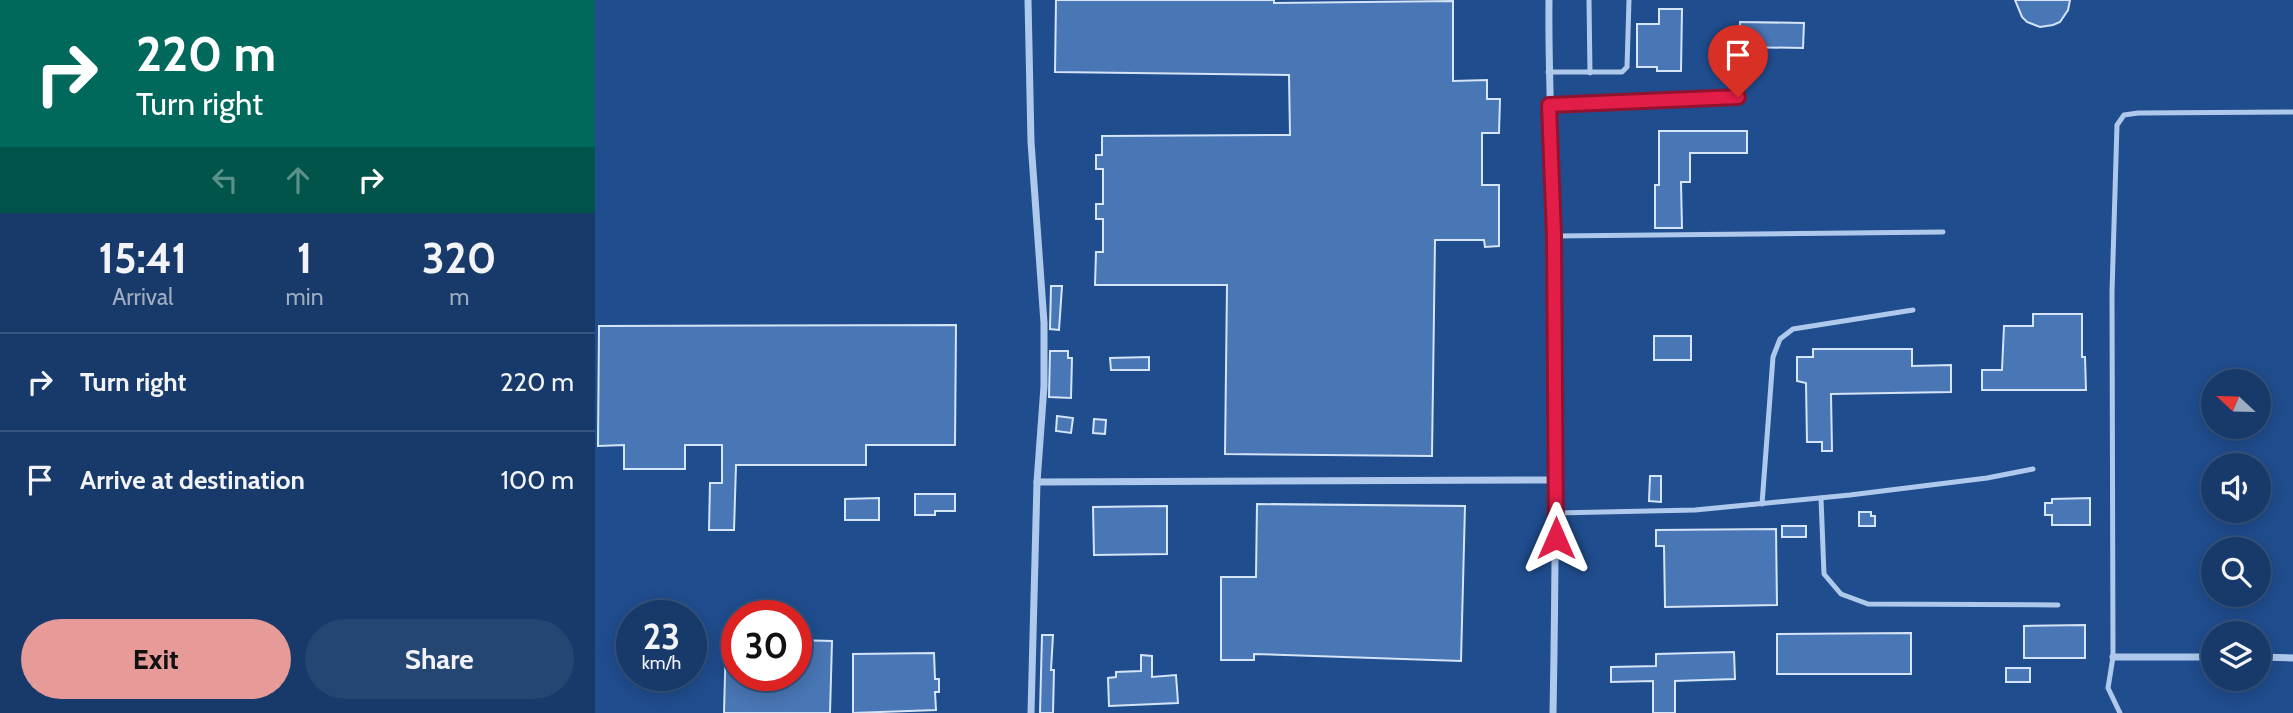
<!DOCTYPE html>
<style>
:root{--surface:#183a6a;--page:#254572;--text:#f1f3f6;--muted:#9fadc1;--line:#36547e;--accent:#e69b98}
body{margin:0;font-family:Cabin,sans-serif;background:var(--page);color:var(--text);height:100vh;display:flex;flex-direction:column;font-size:26px;white-space:nowrap}
*{box-sizing:border-box;margin:0}
p{font-size:23px;color:var(--muted)}
.icon{flex:none;width:38px;height:38px;fill:none;stroke:currentColor;stroke-width:2;stroke-linecap:round;stroke-linejoin:round}
.map{position:relative;flex:1;overflow:hidden}
.side{display:flex;flex-direction:column;background:var(--surface);width:595px}
.side>*{flex:none}
.top-card{background:#00695c;color:#fff;overflow:hidden}
.needle{width:46px;rotate:292deg}
.tools{position:absolute;left:1606px;top:369px;display:grid;gap:14px}
.tools a{display:grid;place-items:center;width:70px;height:70px;border-radius:50%;background:var(--surface);box-shadow:0 4px 18px #0003,0 0 0 2px var(--line);font-size:35px}
.speed{position:absolute;left:21px;top:600px;display:flex;gap:14px;font-size:35px;font-weight:700;text-align:center}
.speed>*{display:grid;place-content:center;width:91px;height:91px;border-radius:50%;background:var(--surface);box-shadow:0 4px 18px #0003,0 0 0 2px var(--line);line-height:1}
.speed small{font-size:18px;font-weight:400}
.speed .limit{border:10px solid #d22;background:#fff;color:#111}
.pin{position:absolute;display:grid;place-items:center;width:60px;height:60px;color:#fff;margin:-72px -30px;border-radius:50% 50% 50% 0;rotate:-45deg;box-shadow:0 0 7px #0007}
.pin .icon{rotate:45deg}
.me{position:absolute;width:77px;margin:-38px;rotate:0deg;stroke-linejoin:round;filter:drop-shadow(0 0 5px #0008)}
.turn{display:flex;align-items:center;gap:24px;height:147px;padding:0 21px;font-size:32px}
.turn .icon{width:91px;height:91px;stroke-width:2.5}
.turn b{display:block;font-size:49px;line-height:60px}
.lanes{display:flex;align-items:center;height:66px;padding:0 21px;background:#0003;justify-content:center;gap:35px;direction:ltr}
.lanes .off{opacity:.35}
.eta{display:flex;justify-content:space-evenly;align-items:center;height:119px;text-align:center}
.eta b{font-size:42px;font-weight:700;line-height:49px}
.button{display:flex;gap:14px;margin-top:auto;padding:14px 21px}
.button a{flex:1;height:80px;border-radius:42px;background:var(--accent);color:#111;font-size:28px;font-weight:700;line-height:80px;text-align:center}
.button a+a{background:var(--page);color:var(--text)}
ul{padding:0;list-style:none}
li{display:flex;align-items:center;gap:21px;height:98px;padding:0 21px;border-top:2px solid var(--line)}
li div{flex:1}
li b{display:block;font-size:26px}
li em{font-style:normal}
main{display:flex;flex:1;min-height:0}
.map>svg:first-child{display:block}
</style>
<main>
<section class="side">
<div class="top-card">
<div class="turn"><svg class="icon" aria-label="right" viewBox="0 0 24 24"><path d="M7 20v-9h11M14 6l5 5-5 5"/></svg><div><b>220 m</b>Turn right</div></div>
<div class="lanes"><svg class="icon off" aria-label="left" viewBox="0 0 24 24"><path d="M17 20v-9H6M10 6l-5 5 5 5"/></svg><svg class="icon off" aria-label="ahead" viewBox="0 0 24 24"><path d="M12 20V5M6 11l6-6 6 6"/></svg><svg class="icon" aria-label="right" viewBox="0 0 24 24"><path d="M7 20v-9h11M14 6l5 5-5 5"/></svg></div>
</div>
<div class="eta">
<div><b>15:41</b><p>Arrival</p></div>
<div><b>1</b><p>min</p></div>
<div><b>320</b><p>m</p></div>
</div>
<ul>
<li><svg class="icon" aria-label="right" viewBox="0 0 24 24"><path d="M7 20v-9h11M14 6l5 5-5 5"/></svg><div><b>Turn right</b></div><em>220 m</em></li>
<li><svg class="icon" aria-label="arrive" viewBox="0 0 24 24"><path d="M6 21V4h12l-3 4 3 4H6"/></svg><div><b>Arrive at destination</b></div><em>100 m</em></li>
</ul>
<div class="button"><a>Exit</a><a>Share</a></div>
</section>
<div class="map">
<svg width="1698" height="713" viewBox="0 0 1698 713">
<rect width="100%" height="100%" fill="#204d8e"/>
<!-- building -->
<g fill="#4976b5" stroke="#d4e4f9" stroke-width="2">
<path d="M461,0H679V3L858,1V81L892,80V99H905L904,133H887V185H904V246L890,247L889,240H840L837,456L630,454L632,285H500L501,252H508V219H501V204H508V169H501V155H507V136L695,135L694,75L460,72Z"/>
<path d="M1420,0H1475L1473,10L1465,22L1458,25L1445,27L1432,22L1427,17Z"/>
<path d="M1064,9H1087L1086,71H1062V67H1042V24H1064Z"/>
<path d="M1145,22L1209,23L1208,48L1144,47Z"/>
<path d="M1064,131H1152V153H1095V182H1086L1087,228H1060V185H1064Z"/>
<path d="M456,286H467L464,330L455,329Z"/>
<path d="M1438,314H1487V357H1490L1491,390H1387V370H1407L1409,326H1438Z"/>
<path d="M361,325L360,445H271V465H141L139,530H114L115,483H127V445H90V469H29V445L3,446L4,326Z"/>
<rect x="1059" y="336" width="37" height="24"/>
<path d="M1218,349H1317V366L1356,365V392L1236,394L1237,451H1227V442H1212L1211,383L1202,381V357H1218Z"/>
<path d="M455,351H473V358H477L476,398L454,397Z"/>
<path d="M554,357V370H516L515,358Z"/>
<path d="M462,416L478,418L476,433L461,431Z"/>
<path d="M499,419L511,420L510,434L498,433Z"/>
<path d="M1055,476H1066V502L1054,501Z"/>
<path d="M320,494H360V511H340V515H320Z"/>
<path d="M284,498V520H250V499Z"/>
<path d="M1495,498V525H1457V515H1450V503H1457V499Z"/>
<path d="M662,504L870,506L866,661L659,654V660H626V577H661Z"/>
<path d="M572,506V554L499,555L498,507Z"/>
<path d="M1264,512H1276V516H1280V526H1264Z"/>
<rect x="1187" y="526" width="24" height="11"/>
<path d="M1181,529L1182,605L1070,607L1069,546H1061V530Z"/>
<path d="M1490,625V658H1429V626Z"/>
<path d="M1316,633V674H1182V634Z"/>
<path d="M447,635H458L456,670H459L458,713H445Z"/>
<path d="M131,638H142V676H201V640L237,641L235,713H129Z"/>
<path d="M1139,652L1140,679L1080,681V713H1058V681L1016,682V667L1061,666V654Z"/>
<path d="M339,653L340,679H344V692H340L341,710L258,713V654Z"/>
<path d="M546,655L557,656V677L581,675L583,703L514,706L513,678L521,677V672L546,671Z"/>
<rect x="1411" y="668" width="24" height="14"/>
</g>
<g fill="none" stroke-linecap="round" stroke-linejoin="round">
<!-- lane -->
<g stroke="#afc9ec" stroke-width="5">
<path d="M994,0L995,73"/>
<path d="M953,72H1027L1032,67L1034,0"/>
<path d="M954,105L1143,97"/>
<path d="M959,236L1348,232"/>
<path d="M1226,498L1229,574L1246,594L1273,604L1463,605"/>
<path d="M1167,504L1178,357L1185,339L1198,329L1318,310"/>
<path d="M961,513L1100,510L1255,495L1392,478L1438,469"/>
<path d="M1525,713L1513,688L1518,657L1517,292L1522,125L1529,115L1543,113L1698,112"/>
</g>
<!-- street -->
<g stroke="#afc9ec" stroke-width="7">
<path d="M433,0L436,142L449,323V386L442,482L436,713"/>
<path d="M954,0C953,80 958,159 959,239C961,397 961,555 958,713"/>
<path d="M442,482L961,480"/>
<path d="M1518,657H1619"/>
<path d="M1664,657L1698,658"/>
</g>
</g>
<g fill="none" stroke-linecap="round" stroke-linejoin="round">
<!-- route casing -->
<g stroke="#92132f" stroke-width="18">
<path id="route" d="M961,538L959,236L954,105L1143,97"/>
</g>
<!-- route -->
<use href="#route" stroke="#e11d48" stroke-width="12"/>
</g>
</svg>
<div class="tools">
<a><svg class="needle" viewBox="-14 -14 28 28"><path d="M0-13l5 13h-10z" fill="#e53935"/><path d="M0 13l5-13h-10z" fill="#9fadc1"/></svg></a>
<a><svg class="icon" aria-label="sound" viewBox="0 0 24 24"><path d="M4 9h4l5-4v14l-5-4H4zM17 9q2 3 0 6"/></svg></a>
<a><svg class="icon" aria-label="search" viewBox="0 0 24 24"><circle cx="10" cy="10" r="6"/><path d="M15 15l6 6"/></svg></a>
<a><svg class="icon" aria-label="layers" viewBox="0 0 24 24"><path d="M12 4l9 5-9 5-9-5zM3 14l9 5 9-5"/></svg></a>
</div>
<div class="speed"><div>23<small>km/h</small></div><div class="limit">30</div></div>
<div class="pin" style="left:1143px;top:97px;background:#d93025"><svg class="icon" aria-label="arrive" viewBox="0 0 24 24"><path d="M6 21V4h12l-3 4 3 4H6"/></svg></div>
<svg class="me" style="left:961px;top:538px" viewBox="-20 -20 40 40"><path d="M0-17L14 15 0 8-14 15z" fill="#e11d48" stroke="#fff" stroke-width="4"/></svg>
</div>
</main>
